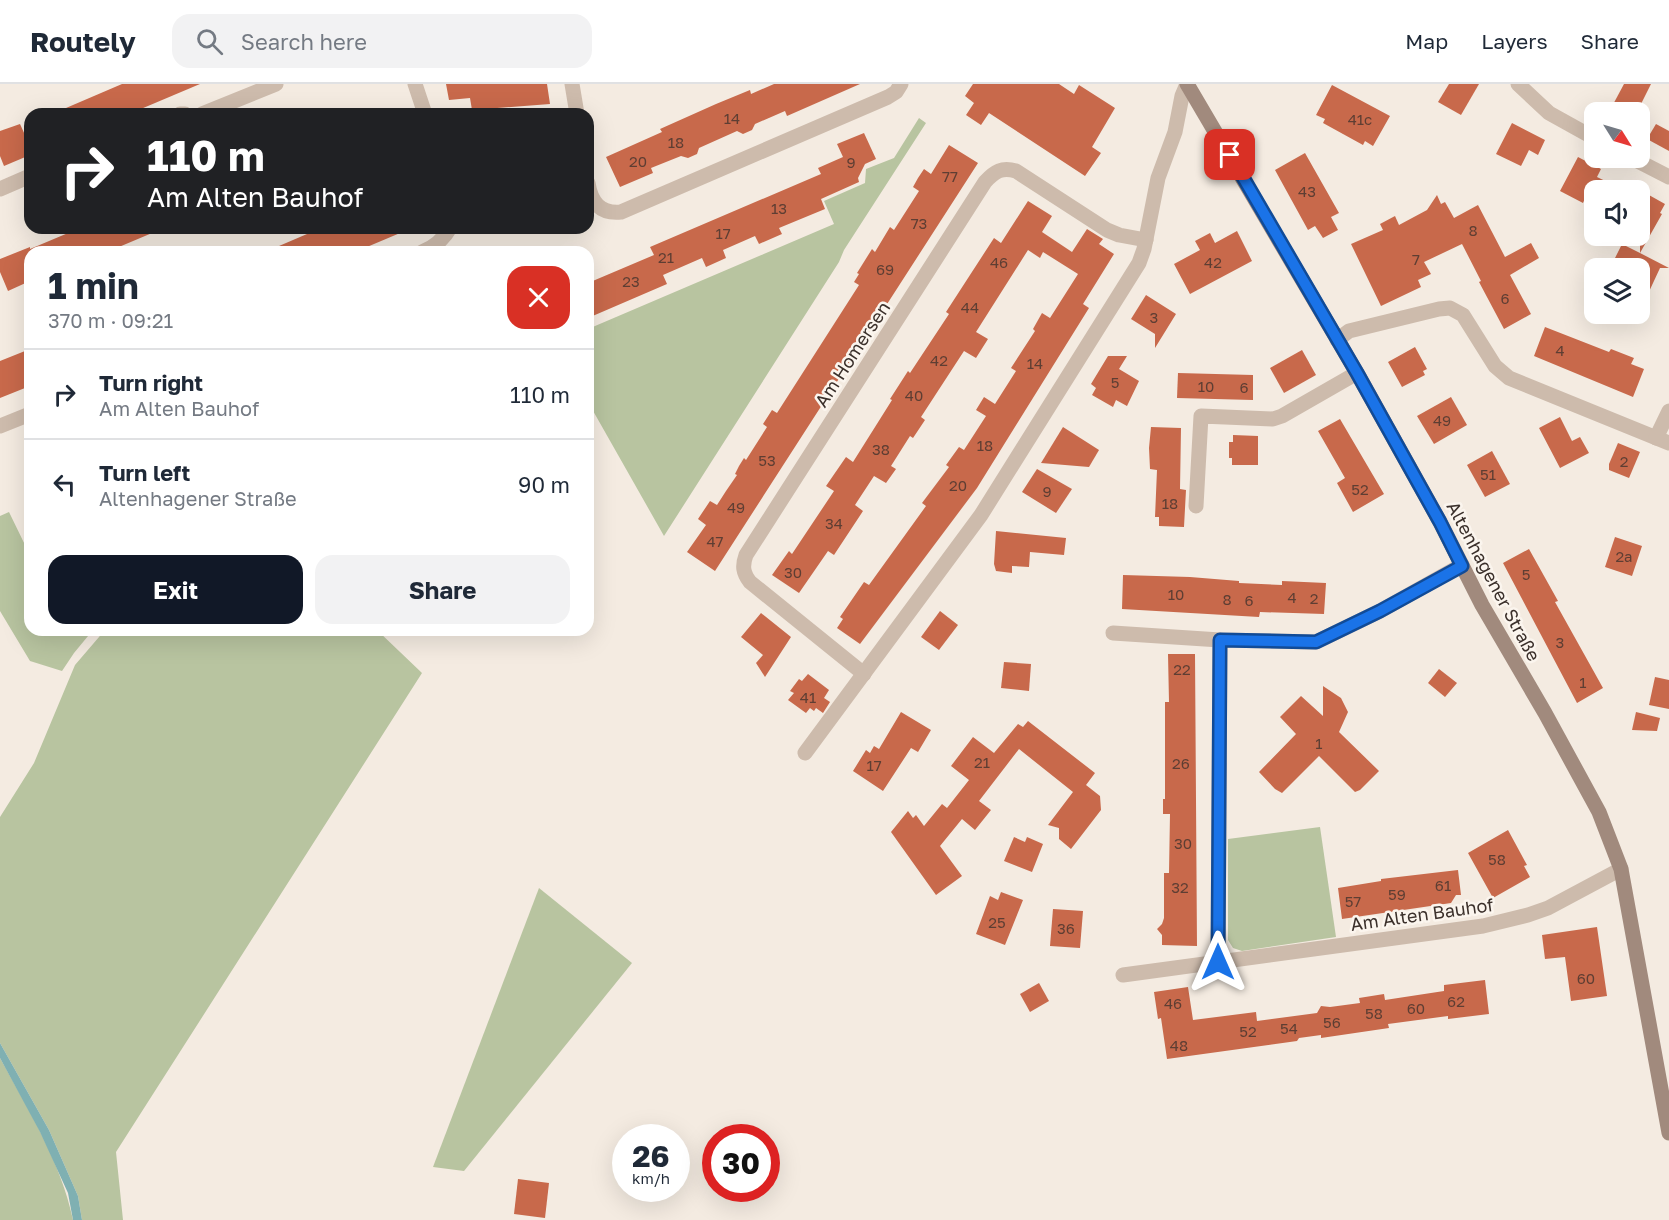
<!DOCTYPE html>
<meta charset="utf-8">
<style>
:root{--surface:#fff;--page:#f2f2f3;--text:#1f2937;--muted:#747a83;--line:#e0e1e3;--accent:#111827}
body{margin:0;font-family:"Golos Text",sans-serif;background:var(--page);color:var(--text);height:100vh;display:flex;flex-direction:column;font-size:22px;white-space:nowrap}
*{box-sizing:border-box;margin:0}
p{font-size:20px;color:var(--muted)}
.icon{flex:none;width:33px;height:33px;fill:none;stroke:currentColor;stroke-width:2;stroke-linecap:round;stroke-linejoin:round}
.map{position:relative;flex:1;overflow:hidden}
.panel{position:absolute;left:24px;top:162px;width:570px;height:390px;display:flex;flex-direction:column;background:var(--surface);border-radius:18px;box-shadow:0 6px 24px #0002}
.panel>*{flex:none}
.top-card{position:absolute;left:24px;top:24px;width:570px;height:126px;border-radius:18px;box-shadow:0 6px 24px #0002;background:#202124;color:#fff;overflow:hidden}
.needle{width:39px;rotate:127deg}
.controls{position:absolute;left:1584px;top:18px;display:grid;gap:12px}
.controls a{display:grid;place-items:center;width:66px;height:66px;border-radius:12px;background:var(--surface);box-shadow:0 6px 24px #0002;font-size:30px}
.speed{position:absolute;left:612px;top:1040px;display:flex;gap:12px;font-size:30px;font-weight:700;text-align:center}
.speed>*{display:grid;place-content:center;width:78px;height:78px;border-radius:50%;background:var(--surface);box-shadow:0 6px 24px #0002;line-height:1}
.speed small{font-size:15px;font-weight:400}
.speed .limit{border:9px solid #d22;background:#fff;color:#111}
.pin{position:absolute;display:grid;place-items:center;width:51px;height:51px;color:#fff;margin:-26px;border-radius:12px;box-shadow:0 3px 9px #0006}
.me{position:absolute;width:66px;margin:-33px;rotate:0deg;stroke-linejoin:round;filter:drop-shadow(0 0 4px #0008)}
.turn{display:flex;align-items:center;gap:21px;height:126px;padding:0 24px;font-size:27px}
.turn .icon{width:78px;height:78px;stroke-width:2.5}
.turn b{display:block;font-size:42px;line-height:51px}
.round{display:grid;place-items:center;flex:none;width:63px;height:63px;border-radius:18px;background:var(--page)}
.overview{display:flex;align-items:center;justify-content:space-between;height:102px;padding:0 24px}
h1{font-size:36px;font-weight:700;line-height:45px}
.action{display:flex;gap:12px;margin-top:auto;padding:12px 24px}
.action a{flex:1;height:69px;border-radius:18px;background:var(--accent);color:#fff;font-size:24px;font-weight:700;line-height:69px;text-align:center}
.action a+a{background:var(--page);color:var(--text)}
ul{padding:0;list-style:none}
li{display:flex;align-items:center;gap:18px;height:90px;padding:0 24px;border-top:2px solid var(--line)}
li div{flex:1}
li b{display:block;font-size:22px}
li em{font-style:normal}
header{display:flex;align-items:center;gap:36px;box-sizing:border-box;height:84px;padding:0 30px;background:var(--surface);border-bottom:2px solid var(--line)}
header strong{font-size:28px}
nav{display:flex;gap:33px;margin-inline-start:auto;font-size:21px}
.search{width:420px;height:54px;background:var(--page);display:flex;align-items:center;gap:15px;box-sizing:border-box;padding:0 21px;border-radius:18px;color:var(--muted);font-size:22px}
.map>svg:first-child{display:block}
</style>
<header>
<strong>Routely</strong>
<div class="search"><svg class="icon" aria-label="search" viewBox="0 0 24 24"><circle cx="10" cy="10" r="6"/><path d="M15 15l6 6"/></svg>Search here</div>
<nav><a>Map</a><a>Layers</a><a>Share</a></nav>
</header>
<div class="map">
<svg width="1669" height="1136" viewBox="0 0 1669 1136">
<rect width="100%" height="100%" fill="#f4ebe1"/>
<!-- green -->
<g fill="#b8c4a0">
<path d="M919,34L926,39L844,166L839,178L664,452L588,318V245L834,140L824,117L865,99L866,85L894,74Z"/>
<path d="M9,428L26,463L30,462V546H93L74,569L62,587L30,577L0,527V432Z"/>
<path d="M105,546H377L422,589L116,1068L123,1136H82L78,1112L49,1046L0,959V733L34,679L75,581Z"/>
<path d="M1320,743L1336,853L1242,867L1233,864L1228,856V755Z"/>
<path d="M539,804L632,879L464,1087L433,1083Z"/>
<path d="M0,974C28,1025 61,1078 73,1136H0Z"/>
</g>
<!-- water -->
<path fill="#7fb0b2" d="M0,959L49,1046L78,1112L82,1136H73L68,1109L40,1048L0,974Z"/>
<!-- building -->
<g fill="#c8694b">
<path d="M122,0H200L129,30H52Z"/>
<path d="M446,0H547L550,20L472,26L470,14L449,16Z"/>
<path d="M774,0H860L787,32L785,27L755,40L752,46L743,50L737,47L699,64L697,70L688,74L681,72L651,84L653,89L620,103L606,73L662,48L660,45L716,20L750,6L751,10Z"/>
<path d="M973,0H1059L1074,10L1079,1L1115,24L1092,63L1101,69L1085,92L989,29L981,41L966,31L974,19L965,12Z"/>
<path d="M1449,0H1479L1461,31L1438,18Z"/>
<path d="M1624,0H1651L1637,28H1609Z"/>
<path d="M1332,1L1390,32L1373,62L1365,57L1363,61L1323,39L1325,35L1316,31Z"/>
<path d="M1512,39L1545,56L1538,71L1529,66L1521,82L1496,70Z"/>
<path d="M20,40L30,62V71L4,82L0,72V47Z"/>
<path d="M1656,40L1669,47V67L1647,55Z"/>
<path d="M864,49L876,75L865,80L858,94L859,98L821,115L825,125L779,144L782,150L759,160L755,152L723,166L726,174L706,183L702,174L663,191L667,200L588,234V199L654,171L650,163L821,90L818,84L843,73L837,60Z"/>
<path d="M949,61L978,79L715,487L687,468L706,441L698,435L710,417L717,421L726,407L737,391L735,390L739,382L744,374L746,376L767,343L763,340L772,326L777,329L859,201L854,198L859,190L857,189L872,165L875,168L890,143L894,146L919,107L913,103L918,94L924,85L931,90Z"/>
<path d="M1305,69L1339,129L1331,133L1338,146L1323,154L1315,142L1308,146L1275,86Z"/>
<path d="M1578,73L1601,85L1597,93L1624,106H1594V116L1586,112L1583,119L1560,107Z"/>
<path d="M1640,106L1665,120L1660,129L1662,130L1640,169L1669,184H1660L1640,227V184H1610L1622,160L1640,169Z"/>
<path d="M1437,111L1441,120L1445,118L1454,134L1478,121L1505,173L1531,159L1539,174L1510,191L1531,230L1504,245L1479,198L1481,197L1462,160L1424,178L1431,190L1418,196L1421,203L1381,222L1351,160L1383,146L1380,140L1395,132L1399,141L1427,126Z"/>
<path d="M1028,117L1052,132L1042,148L1072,168L1087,145L1103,155L1099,160L1114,170L1083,220L1089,224L977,404L860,560L837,544L843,535L840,533L864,498L869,501L926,422L922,419L949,383L946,381L959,363L964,366L986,332L976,326L984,313L995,320L1016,287L1011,284L1035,247L1033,245L1042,229L1050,234L1078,190L1043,168L1040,174L1028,166L976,248L988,255L976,274L964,267L921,333L925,336L913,354L910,352L891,382L896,385L886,399L874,392L855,421L863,427L834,471L828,467L799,509L772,491L789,467L792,470L834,407L826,402L846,373L853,378L892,316L890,315L908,287L910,289L949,230L946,228L994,154L1001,159Z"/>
<path d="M80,144H164L107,168H30V197L8,207L0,188V175L30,163V165Z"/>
<path d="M321,144H412L355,168H265Z"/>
<path d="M1237,147L1252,177L1190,210L1174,180L1200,166L1195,157L1210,149L1215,159Z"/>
<path d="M1146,211L1176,230L1155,264V250L1131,235Z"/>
<path d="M1545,243L1609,268L1611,265L1634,274L1631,280L1644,285L1633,313L1534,272Z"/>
<path d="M1415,263L1427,285L1423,287L1425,291L1402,303L1388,278Z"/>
<path d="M30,265V302L0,314V277Z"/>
<path d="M1302,266L1316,291L1284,309L1270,284Z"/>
<path d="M1108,272H1127L1119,285L1139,297L1127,322L1116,316L1113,323L1092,311L1096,304L1091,300Z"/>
<path d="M1178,289L1253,291V316L1177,314Z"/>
<path d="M1451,313L1467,341L1434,360L1417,332Z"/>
<path d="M1560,333L1572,357L1580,353L1589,369L1560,384L1539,344Z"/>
<path d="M1340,335L1384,410L1353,428L1337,399L1345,394L1318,347Z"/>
<path d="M1063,343L1099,366L1089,383L1041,379Z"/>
<path d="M1151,343L1181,344L1180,405L1186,406L1184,443L1159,442V433H1155L1157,386L1150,385L1149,364Z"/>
<path d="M1233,351L1258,352V381H1232V374H1229V358H1233Z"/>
<path d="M1618,359L1640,368L1629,394L1609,386V380Z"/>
<path d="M1492,367L1510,400L1485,413L1467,381Z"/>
<path d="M1037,385L1072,405L1056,429L1022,408Z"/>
<path d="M996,447L1066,454L1064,471L1030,468L1029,483L1012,482V489L996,487L994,480Z"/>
<path d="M1615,453L1642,462L1632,492L1605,483Z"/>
<path d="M1529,465L1558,517L1555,518L1603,604L1577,619L1503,479Z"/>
<path d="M1123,491L1190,493L1239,497V499L1282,501V497L1326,499L1324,530L1260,528L1259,533L1122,525Z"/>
<path d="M940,527L958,541L939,566L921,553Z"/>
<path d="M761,529L791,553L765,593L756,579L763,571L741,553Z"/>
<path d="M1168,570H1195L1197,862L1162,861V851L1157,845L1162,840L1164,834V789H1169L1170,730H1163V715H1165V618H1169Z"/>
<path d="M1004,578L1031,580L1029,607L1001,604Z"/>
<path d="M1439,585L1457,599L1445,613L1428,599Z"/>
<path d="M808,590L829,606L824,614L830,618L823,629L816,624L814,627L810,624L806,629L788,616L794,609L790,607L799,595L802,597Z"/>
<path d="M1655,593L1669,596V625L1649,621Z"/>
<path d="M1323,602L1341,614L1348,628L1339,648L1379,687L1360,706L1355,708L1319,672L1282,709L1275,705L1259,688L1296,650L1280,633L1301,612L1323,632Z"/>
<path d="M901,628L931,646L918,668L911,664L883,707L853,687L866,666L870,669L874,662L879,665Z"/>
<path d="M1636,628L1660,634L1657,647L1632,646Z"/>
<path d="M1028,637L1095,689L1086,701L1100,712L1101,726L1071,765L1059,755V744L1048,741L1073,708L1019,665L979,717L991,726L975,746L962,735L940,762L962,792L936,811L891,748L908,727L913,734L916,731L924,742L942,720L947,724L969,696L951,682L973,653L994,669L1018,640L1023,643Z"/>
<path d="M1508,746L1527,781L1524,782L1530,793L1493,814L1468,769Z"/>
<path d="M1014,753L1025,758L1027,753L1043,760L1032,788L1004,777Z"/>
<path d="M1458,786L1461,811H1456L1451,819L1342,835L1338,804L1381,797V795Z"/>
<path d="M1001,808L1023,816L1005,861L976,850L990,812L998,816Z"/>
<path d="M1053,825L1083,827L1080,864L1050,862Z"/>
<path d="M1597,843L1607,912L1571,917L1565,873L1545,875L1542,851Z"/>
<path d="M1485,896L1489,930L1448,935V932L1388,940L1389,944L1321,954V951L1299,954L1297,957L1167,975L1161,934L1158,935L1154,908L1188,903L1193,936L1256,928L1257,937L1317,929L1321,922L1330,923L1360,919L1359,914L1384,910L1385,916L1444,907V901Z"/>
<path d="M1039,899L1049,917L1030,928L1020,910Z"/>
<path d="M518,1095L549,1099L545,1134L514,1130Z"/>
</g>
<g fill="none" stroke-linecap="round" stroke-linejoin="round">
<!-- minor -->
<g stroke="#cdbbac" stroke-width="15">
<path d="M415,0L425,30"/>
<path d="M572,0L577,30"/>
<path d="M1518,0L1549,29L1594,54"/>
<path d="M180,30H185"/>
<path d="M202,30L276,0"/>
<path d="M1632,74L1669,93"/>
<path d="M588,99C591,118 600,130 621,128L888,13L896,8L901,0"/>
<path d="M0,105L30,92"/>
<path d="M422,168C435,163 443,156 450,144"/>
<path d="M1337,256L1349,247L1439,225L1450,224L1463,231L1495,282L1509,294L1669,359"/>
<path d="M0,342L30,330"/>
<path d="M1656,354L1669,327"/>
<path d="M1196,422L1201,332L1273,335L1282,332L1357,289"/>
<path d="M1113,549L1220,556L1316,558L1380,527L1462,481"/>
<path d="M864,590L750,498C743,489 742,482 746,471L985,98C995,87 1002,83 1016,87L1107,146L1119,151L1146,156"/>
<path d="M805,669L981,431L1139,179L1144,165L1158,94L1175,48L1182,12L1187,0"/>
<path d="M1218,878L1220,556"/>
<path d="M1123,891L1483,842L1528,831L1548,824L1621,785"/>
</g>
<!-- secondary -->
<path stroke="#a18a7d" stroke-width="15" d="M1187,0L1357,289L1440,438L1482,521L1545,629L1599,728L1621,785L1669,1049"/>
</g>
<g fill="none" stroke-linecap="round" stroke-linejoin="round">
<!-- route casing -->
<g stroke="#114b97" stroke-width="15">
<path id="route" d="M1218,878L1220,556L1316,558L1380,527L1462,482L1440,438L1357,289L1230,71"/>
</g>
<!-- route -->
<use href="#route" stroke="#1a73e8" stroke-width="10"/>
</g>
<g text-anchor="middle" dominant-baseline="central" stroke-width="5" stroke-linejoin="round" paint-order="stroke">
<!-- number labels -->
<g font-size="15" fill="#5e3e33">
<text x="732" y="34">14</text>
<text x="1360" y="35">41c</text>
<text x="676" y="58">18</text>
<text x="638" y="77">20</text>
<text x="851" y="78">9</text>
<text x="950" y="92">77</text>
<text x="1307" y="107">43</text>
<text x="779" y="124">13</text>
<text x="919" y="139">73</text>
<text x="1473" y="146">8</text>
<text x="723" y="149">17</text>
<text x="666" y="173">21</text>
<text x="1416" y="175">7</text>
<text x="999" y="178">46</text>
<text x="1213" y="178">42</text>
<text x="885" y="185">69</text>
<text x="631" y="197">23</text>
<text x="1505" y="214">6</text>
<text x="970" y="223">44</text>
<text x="1154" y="233">3</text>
<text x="1560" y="266">4</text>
<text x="939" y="276">42</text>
<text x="1035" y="279">14</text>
<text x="1115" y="298">5</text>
<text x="1206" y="302">10</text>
<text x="1244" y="303">6</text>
<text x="914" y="311">40</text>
<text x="1442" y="336">49</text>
<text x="985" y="361">18</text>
<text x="881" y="365">38</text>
<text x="767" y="376">53</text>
<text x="1624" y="377">2</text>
<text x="1488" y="390">51</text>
<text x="958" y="401">20</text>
<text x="1360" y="405">52</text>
<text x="1047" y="407">9</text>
<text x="1170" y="419">18</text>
<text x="736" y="423">49</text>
<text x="834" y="439">34</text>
<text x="715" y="457">47</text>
<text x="1624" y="472">2a</text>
<text x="793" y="488">30</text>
<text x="1526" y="490">5</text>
<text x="1176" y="510">10</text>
<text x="1292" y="513">4</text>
<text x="1314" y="514">2</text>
<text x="1227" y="515">8</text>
<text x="1249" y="516">6</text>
<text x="1560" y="558">3</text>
<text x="1182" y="585">22</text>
<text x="1583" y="598">1</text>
<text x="808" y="613">41</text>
<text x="1319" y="659">1</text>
<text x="982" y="678">21</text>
<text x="1181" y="679">26</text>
<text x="874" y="681">17</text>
<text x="1183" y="759">30</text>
<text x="1497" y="775">58</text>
<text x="1443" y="801">61</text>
<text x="1180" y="803">32</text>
<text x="1397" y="810">59</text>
<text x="1353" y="817">57</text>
<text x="997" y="838">25</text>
<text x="1066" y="844">36</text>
<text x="1586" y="894">60</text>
<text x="1456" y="917">62</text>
<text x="1173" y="919">46</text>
<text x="1416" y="924">60</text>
<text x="1374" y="929">58</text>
<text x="1332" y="938">56</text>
<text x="1289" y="944">54</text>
<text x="1248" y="947">52</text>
<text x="1179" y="961">48</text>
</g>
<!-- street labels -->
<g font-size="18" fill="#3b302b" stroke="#fbf5ee">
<text transform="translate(852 270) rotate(-57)">Am Homersen</text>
<text transform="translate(1494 497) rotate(62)">Altenhagener Straße</text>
<text transform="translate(1422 830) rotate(-8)">Am Alten Bauhof</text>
</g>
</g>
</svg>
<div class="controls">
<a><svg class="needle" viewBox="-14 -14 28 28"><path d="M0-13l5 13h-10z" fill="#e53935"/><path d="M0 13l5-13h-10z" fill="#747a83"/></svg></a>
<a><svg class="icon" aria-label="sound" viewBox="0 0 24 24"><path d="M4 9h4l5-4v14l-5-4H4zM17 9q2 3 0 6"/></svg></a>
<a><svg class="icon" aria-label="layers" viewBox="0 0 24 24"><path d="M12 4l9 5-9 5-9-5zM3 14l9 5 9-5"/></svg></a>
</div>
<div class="speed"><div>26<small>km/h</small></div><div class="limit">30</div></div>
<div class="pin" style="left:1230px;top:71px;background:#d93025"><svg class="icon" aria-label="arrive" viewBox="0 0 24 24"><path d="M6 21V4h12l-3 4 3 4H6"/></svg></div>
<svg class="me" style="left:1218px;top:878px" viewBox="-20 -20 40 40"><path d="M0-17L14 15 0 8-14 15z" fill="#1a73e8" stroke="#fff" stroke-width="4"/></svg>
<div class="top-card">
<div class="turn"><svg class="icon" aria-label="right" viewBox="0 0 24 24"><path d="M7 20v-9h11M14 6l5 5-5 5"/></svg><div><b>110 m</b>Am Alten Bauhof</div></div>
</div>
<section class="panel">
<div class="overview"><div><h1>1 min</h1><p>370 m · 09:21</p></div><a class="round" style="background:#d93025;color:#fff"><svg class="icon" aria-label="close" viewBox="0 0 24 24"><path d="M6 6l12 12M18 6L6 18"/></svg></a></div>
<ul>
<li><svg class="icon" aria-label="right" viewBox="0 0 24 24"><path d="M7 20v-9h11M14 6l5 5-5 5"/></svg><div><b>Turn right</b><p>Am Alten Bauhof</p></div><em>110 m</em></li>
<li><svg class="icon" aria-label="left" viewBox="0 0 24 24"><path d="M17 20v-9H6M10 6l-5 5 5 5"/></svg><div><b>Turn left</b><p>Altenhagener Straße</p></div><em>90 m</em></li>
</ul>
<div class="action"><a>Exit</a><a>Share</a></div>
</section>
</div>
